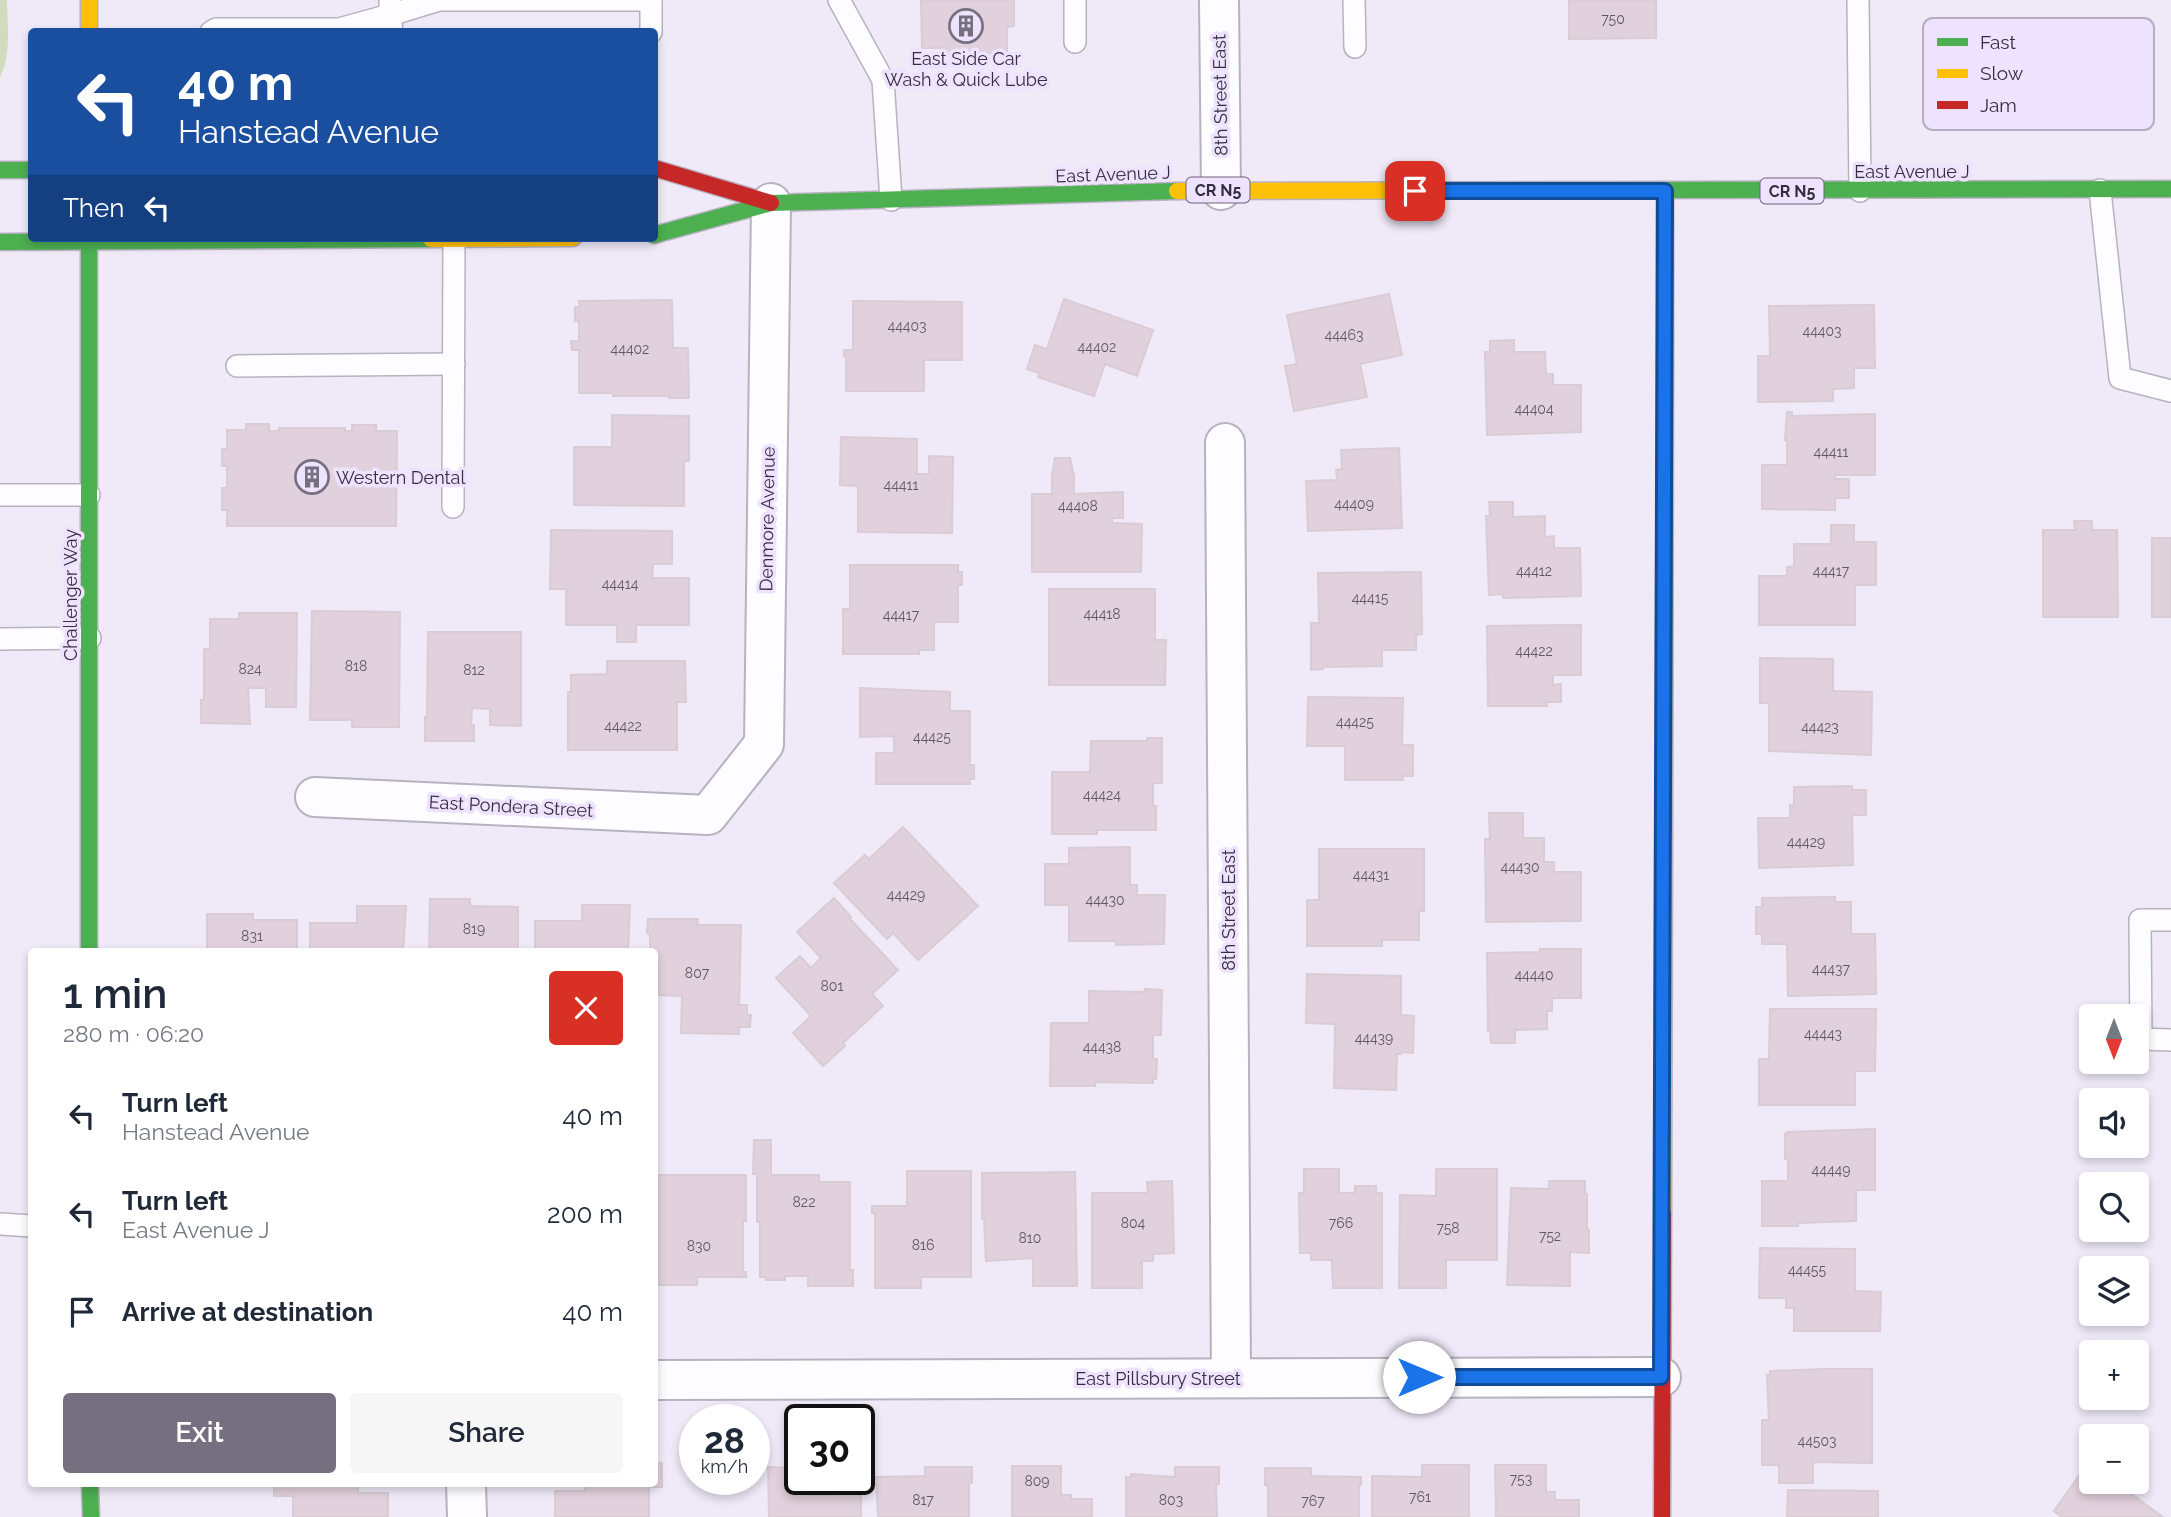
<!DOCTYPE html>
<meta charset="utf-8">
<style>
:root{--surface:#fff;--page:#f6f6f7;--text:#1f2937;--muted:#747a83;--accent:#756f7f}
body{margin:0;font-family:Raleway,sans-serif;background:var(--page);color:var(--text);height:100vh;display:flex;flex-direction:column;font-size:26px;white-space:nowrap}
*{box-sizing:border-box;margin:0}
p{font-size:23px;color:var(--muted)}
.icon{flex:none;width:38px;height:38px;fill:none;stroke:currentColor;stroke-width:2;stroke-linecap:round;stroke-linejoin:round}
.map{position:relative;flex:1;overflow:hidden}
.drawer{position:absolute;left:28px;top:948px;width:630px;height:539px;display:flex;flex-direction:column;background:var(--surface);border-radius:7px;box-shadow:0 4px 10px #0003}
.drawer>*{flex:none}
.banner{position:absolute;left:28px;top:28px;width:630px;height:214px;border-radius:7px;box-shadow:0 4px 10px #0003;background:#1a4fa0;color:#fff;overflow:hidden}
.needle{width:46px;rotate:180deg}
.controls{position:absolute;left:2079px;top:1004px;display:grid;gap:14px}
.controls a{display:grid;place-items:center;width:70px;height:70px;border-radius:7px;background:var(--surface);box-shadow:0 4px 10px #0003;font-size:35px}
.speed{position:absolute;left:679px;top:1404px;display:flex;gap:14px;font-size:35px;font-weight:700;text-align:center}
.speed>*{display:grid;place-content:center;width:91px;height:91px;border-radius:50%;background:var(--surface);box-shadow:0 4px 10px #0003;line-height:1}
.speed small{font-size:18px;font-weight:400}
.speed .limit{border:4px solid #111;border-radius:10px;background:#fff;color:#111}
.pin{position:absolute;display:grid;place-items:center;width:60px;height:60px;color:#fff;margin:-30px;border-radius:14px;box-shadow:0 4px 10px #0006}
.me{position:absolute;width:77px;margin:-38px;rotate:90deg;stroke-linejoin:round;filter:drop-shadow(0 0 5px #0008)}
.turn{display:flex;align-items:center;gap:24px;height:147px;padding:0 35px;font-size:32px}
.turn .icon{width:91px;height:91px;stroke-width:2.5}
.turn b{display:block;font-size:49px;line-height:60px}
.then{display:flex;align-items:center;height:66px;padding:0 35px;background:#0003;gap:14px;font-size:26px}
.round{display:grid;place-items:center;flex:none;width:74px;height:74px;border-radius:7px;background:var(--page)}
.head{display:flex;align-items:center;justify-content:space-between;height:119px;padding:0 35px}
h1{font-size:42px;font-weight:600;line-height:52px}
.button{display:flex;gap:14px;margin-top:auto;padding:14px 35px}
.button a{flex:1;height:80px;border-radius:7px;background:var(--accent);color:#fff;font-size:28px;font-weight:600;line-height:80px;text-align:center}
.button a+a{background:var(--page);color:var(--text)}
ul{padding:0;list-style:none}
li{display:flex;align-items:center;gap:21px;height:98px;padding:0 35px}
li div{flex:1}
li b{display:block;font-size:26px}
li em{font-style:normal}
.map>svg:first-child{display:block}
</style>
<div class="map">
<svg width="2171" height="1517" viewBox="0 0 2171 1517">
<rect width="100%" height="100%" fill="#efe9f8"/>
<!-- green -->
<path fill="#d1dbbe" d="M0,0H7C7,24 12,55 0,77Z"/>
<!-- building -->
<g fill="#e1d1dc" stroke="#d9ccd5" stroke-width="2">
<path d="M921,0H1014V26L1007,27V53L946,54V48H922Z"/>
<path d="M1569,0H1656V38L1569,39Z"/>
<path d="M1389,294L1402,355L1360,364L1367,397L1294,411L1285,366L1297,364L1287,315Z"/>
<path d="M1064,299L1153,330L1137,376L1105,364L1094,396L1038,377L1039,373L1027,369L1035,345L1047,349Z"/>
<path d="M672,300L673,348H688L689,398H669V396H613V393H579V350H572L571,341H579V321H575V307H580L579,301Z"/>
<path d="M853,301L962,302V360H924V391H846V356H844V350H853Z"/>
<path d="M1874,305L1875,368H1854V388L1833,389V401L1758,402V356H1770L1769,306Z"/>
<path d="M1514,340V352H1545L1546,374H1553V385H1581V432L1487,435L1485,352H1490V341Z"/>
<path d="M1787,412H1792V416L1875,414V475H1835V479H1849V498H1835V510L1762,509V465H1787V440H1785Z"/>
<path d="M612,415L689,416V461H684V506L574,505V447H612Z"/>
<path d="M246,424H269V431H279V428H345V431H352V425H376V431H397L396,526H227V510H222V488H227V466H222V449H227V430H246Z"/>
<path d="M841,437L917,439V474H929V456L953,457L952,533L858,532V486L840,485Z"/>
<path d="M1399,448L1402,528L1308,531L1306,481L1337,480L1336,470L1342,469L1341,450Z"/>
<path d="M1055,458H1070L1074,476V494L1123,492V518H1112V523L1142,524L1141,572H1032V494H1052V476Z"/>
<path d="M1489,502H1513V517L1545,516V537L1554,536V548H1580L1581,596L1503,598V594L1489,595L1486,516H1490Z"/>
<path d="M2074,521H2092V530H2117L2118,617H2043V530H2075Z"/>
<path d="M1831,525H1854V542H1876V585H1855V625H1759V576H1787V567L1794,566V544H1831Z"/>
<path d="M551,530L672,531V564H653L652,578H689V625H636V642H617V625H566V589H550Z"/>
<rect x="2152" y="538" width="19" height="79"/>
<path d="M850,565H958V572H962V585H958V622H934V650H919V654H843V609H850Z"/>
<path d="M1421,572L1422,634L1416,635V650H1382V666L1323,667V669L1311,670V623H1319L1318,573Z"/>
<path d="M1049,589H1155V640H1166L1165,685H1049Z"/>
<path d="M312,611L400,612L399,727H352V720H310Z"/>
<path d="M239,613H297L296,707H266V688H248L250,724L201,723V700H204V649H210V619H239Z"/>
<path d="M1581,625V675H1553V685L1561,684V702H1547V706H1488L1487,626Z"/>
<path d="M428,632H521V726L490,725V709L472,708L471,725H474V741H425V717H427Z"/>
<path d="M1760,658L1833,659V691L1872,692L1871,755L1769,751V703H1760Z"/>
<path d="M607,661H685L686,702H677V750H568V692H571V675L607,674Z"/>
<path d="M860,688L950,692V711H970V765H974V779H970V784H876V753H894V736L860,737Z"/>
<path d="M1308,697L1403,698L1402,745H1413V776H1403V780H1345V746H1307Z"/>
<path d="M1147,738H1162V783H1153V806H1156V830H1097V834H1052V772H1090L1091,741H1147Z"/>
<path d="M1852,786V790H1866V815H1852L1853,865L1759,868L1758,818H1790V805H1794V787Z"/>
<path d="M1489,813H1523V838H1544V862H1554V872H1581V921L1486,922L1485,839H1490Z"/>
<path d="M903,827L978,906L918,960L893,933L887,939L834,883L865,855L869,859Z"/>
<path d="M1130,847V885H1137V895H1165L1164,944L1116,945V941H1069V905H1045V864H1069V848Z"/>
<path d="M1319,849H1424V911H1419V940H1382V946H1307V900H1319Z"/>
<path d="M1835,897V902H1851V934H1875L1876,994L1788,996L1787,944H1762V934H1756V907H1762V898Z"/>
<path d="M834,898L851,917L850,919L898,970L872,994L883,1006L843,1043L845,1046L823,1066L793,1033L811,1016L776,978L800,956L811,968L821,958L797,932Z"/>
<path d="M430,899H470V906L518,907V952H429Z"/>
<path d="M582,905H630L628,952H535V921H582Z"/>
<path d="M357,906H406L403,952H310V923H357Z"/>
<path d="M207,914H253V920H297V952H207Z"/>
<path d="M648,919H698L697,925H741L739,1005H747V1015H751L750,1027H739V1034L681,1033L682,996L654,995V952H650V934L647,933Z"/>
<path d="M1540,949H1581V998H1552V1011H1547V1029L1515,1030V1043H1491L1490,1031H1488L1487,953L1540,952Z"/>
<path d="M1307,974L1401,976V1015L1414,1016L1413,1053L1401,1052V1054H1397L1396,1090L1334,1088L1335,1024L1306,1023Z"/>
<path d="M1145,989L1162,990L1161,1035H1153V1059H1157L1156,1079H1153V1083L1095,1082V1086H1050L1051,1023H1089V991L1145,992Z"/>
<path d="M1770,1009H1876L1875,1071H1855V1105H1759V1059H1769Z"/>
<path d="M1875,1129V1190H1856V1221L1798,1223V1226H1762V1181H1788V1159H1785V1134L1787,1132Z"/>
<path d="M754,1140H771V1175H819V1182H850V1270H853V1286H808V1276H785V1280H766V1277H760V1222H757V1174H753Z"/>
<path d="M1304,1169H1339V1193H1355V1186H1376V1193H1382V1288H1333L1332,1260H1311V1253H1300L1299,1193H1304Z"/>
<path d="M1436,1169H1497V1260H1446V1288H1399L1400,1195L1436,1196Z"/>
<path d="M907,1171H971V1277H921V1288H875V1213H872V1206H907Z"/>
<path d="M1075,1172L1077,1286H1033V1258L986,1261L984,1219H982V1173Z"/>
<path d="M654,1175H746V1221H743V1272H746V1277H697V1285H654Z"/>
<path d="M1172,1181L1174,1253L1153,1254V1261H1142V1288H1092V1193H1148L1147,1182Z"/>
<path d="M1549,1181H1585V1194H1587V1230H1589V1253L1570,1252V1286L1507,1285L1511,1188L1549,1189Z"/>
<path d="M1760,1248L1855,1249V1291L1881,1292L1880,1331H1794V1308H1786V1298H1759Z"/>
<path d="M1825,1369H1872V1463L1813,1462V1483H1779V1465H1762V1420H1769L1767,1375H1770V1371Z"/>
<path d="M654,1463H662V1487H649V1517H555V1491H585V1484H654Z"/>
<path d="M2088,1463L2091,1465V1482H2115L2163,1517H2062L2054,1511Z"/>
<path d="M1422,1465H1469V1517H1372V1476L1422,1477Z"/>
<path d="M1495,1465H1546V1492H1555V1500H1579V1517H1496Z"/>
<path d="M1012,1466H1061V1495H1071V1499H1092V1517H1012Z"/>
<path d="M768,1467L800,1468V1479H812V1495H835V1491L859,1492V1495H861V1517H769Z"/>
<path d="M925,1467H972V1483H969V1517H878L876,1477L925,1476Z"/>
<path d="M1175,1467H1219V1484H1216L1217,1517H1126V1477H1131V1474L1175,1477Z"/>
<path d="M1265,1468H1311V1476L1361,1477V1485H1359V1517H1268V1485H1265Z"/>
<path d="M274,1484H358V1493H388V1517H293V1496H274Z"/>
<path d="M1788,1490L1878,1491V1517H1787Z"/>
</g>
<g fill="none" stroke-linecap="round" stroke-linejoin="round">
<!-- lane casing -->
<g stroke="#b8b2c0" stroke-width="24">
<g id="lane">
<path d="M390,0V15L439,0H651"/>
<path d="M839,0L883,80L891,200"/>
<path d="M1075,0V42"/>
<path d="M1354,0L1355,47"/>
<path d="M1858,0L1860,191"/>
<path d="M211,32L216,29H339L390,15L392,32"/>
<path d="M651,32V0"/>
<path d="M2100,190L2120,378L2171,391"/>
<path d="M237,366L454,364"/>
<path d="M0,495H89"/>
<path d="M453,507L454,238"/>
<path d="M0,639L90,638"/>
<path d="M2171,920H2140L2141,1039L2171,1040"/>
<path d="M0,1224L32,1226"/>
</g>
</g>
<!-- street casing -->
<g stroke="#b8b2c0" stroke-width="42">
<g id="street">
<path d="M1219,0L1221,190"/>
<path d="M1225,443L1231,1378"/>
<path d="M315,797L708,815L764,744L771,203"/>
<path d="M654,1380L1661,1377"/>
<path d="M466,1484L467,1517"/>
</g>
</g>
<!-- fast casing -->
<g stroke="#b8b2c0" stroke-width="19">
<g id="fast">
<path d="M0,170H32"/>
<path d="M1658,190L2171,189"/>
<path d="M654,235L771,203L1177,191"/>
<path d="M89,238V952"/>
<path d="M0,242L431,239"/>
<path d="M1664,837L1665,362"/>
<path d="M90,1484L91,1517"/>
</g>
</g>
<!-- slow casing -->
<g stroke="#b8b2c0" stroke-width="19">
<g id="slow">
<path d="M89,0V32"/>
<path d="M1177,191L1658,190"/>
<path d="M431,239L573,238"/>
<path d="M1665,362V191"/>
<path d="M1663,1214L1664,837"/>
</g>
</g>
<!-- jam casing -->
<g stroke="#b8b2c0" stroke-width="19">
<g id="jam">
<path d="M654,168L771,203"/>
<path d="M1662,1517L1663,1214"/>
</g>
</g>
<!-- lane -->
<use href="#lane" stroke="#fdfcfe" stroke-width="21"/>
<!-- street -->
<use href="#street" stroke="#fdfcfe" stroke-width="38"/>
<!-- fast -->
<use href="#fast" stroke="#4caf50" stroke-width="16"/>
<!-- slow -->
<use href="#slow" stroke="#ffc107" stroke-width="16"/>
<!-- jam -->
<use href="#jam" stroke="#c62828" stroke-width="16"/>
</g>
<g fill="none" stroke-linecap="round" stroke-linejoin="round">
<!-- route casing -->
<g stroke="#114b97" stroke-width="18">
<path id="route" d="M1415,191H1665L1661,1377H1419"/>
</g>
<!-- route -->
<use href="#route" stroke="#1a73e8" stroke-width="12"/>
</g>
<!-- icons -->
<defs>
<g id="building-ring" transform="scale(1.75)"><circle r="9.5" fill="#eee3fe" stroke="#756f7f" stroke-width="1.5"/><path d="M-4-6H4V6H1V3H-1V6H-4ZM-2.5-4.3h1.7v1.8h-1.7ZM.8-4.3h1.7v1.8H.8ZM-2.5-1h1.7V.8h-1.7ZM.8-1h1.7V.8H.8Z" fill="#756f7f"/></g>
</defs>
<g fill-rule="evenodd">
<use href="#building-ring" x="966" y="26"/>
<use href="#building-ring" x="312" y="477"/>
</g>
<g text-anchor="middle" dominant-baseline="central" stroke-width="7" stroke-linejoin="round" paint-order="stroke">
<!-- number labels -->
<g font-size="14" fill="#615867">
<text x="1613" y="19">750</text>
<text x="907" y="326">44403</text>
<text x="1822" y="331">44403</text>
<text x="1344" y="335">44463</text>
<text x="1097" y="347">44402</text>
<text x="630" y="349">44402</text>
<text x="1534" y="409">44404</text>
<text x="1831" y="452">44411</text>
<text x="901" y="485">44411</text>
<text x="1354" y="504">44409</text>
<text x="1078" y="506">44408</text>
<text x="1534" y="571">44412</text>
<text x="1831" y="571">44417</text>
<text x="620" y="584">44414</text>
<text x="1370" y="598">44415</text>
<text x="1102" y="614">44418</text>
<text x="901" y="615">44417</text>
<text x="1534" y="651">44422</text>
<text x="356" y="666">818</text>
<text x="250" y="669">824</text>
<text x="474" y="670">812</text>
<text x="1355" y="722">44425</text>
<text x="623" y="726">44422</text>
<text x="1820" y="727">44423</text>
<text x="932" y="737">44425</text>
<text x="1102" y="795">44424</text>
<text x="1806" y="842">44429</text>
<text x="1520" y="867">44430</text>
<text x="1371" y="875">44431</text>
<text x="906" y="895">44429</text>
<text x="1105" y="900">44430</text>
<text x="474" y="929">819</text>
<text x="252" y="936">831</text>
<text x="1831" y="969">44437</text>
<text x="697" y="973">807</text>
<text x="1534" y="975">44440</text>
<text x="832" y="986">801</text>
<text x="1823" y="1034">44443</text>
<text x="1374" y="1038">44439</text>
<text x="1102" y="1047">44438</text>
<text x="1831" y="1170">44449</text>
<text x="804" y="1202">822</text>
<text x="1133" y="1223">804</text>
<text x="1341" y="1223">766</text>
<text x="1448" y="1228">758</text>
<text x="1550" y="1236">752</text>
<text x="1030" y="1238">810</text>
<text x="923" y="1245">816</text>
<text x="699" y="1246">830</text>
<text x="1807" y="1270">44455</text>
<text x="1817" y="1441">44503</text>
<text x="1521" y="1479">753</text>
<text x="1037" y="1481">809</text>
<text x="1420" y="1497">761</text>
<text x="923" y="1500">817</text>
<text x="1171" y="1500">803</text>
<text x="1313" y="1501">767</text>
</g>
<!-- shield labels -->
<g fill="#eee3fe" stroke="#6c6478" stroke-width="2">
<rect x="1186.5" y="177.5" width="63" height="25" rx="5"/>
<rect x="1760.5" y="178.5" width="63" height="25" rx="5"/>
</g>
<g font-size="16" font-weight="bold" fill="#342d3e">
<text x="1218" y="190">CR N5</text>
<text x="1792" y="191">CR N5</text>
</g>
<!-- poi labels -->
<g font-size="18" fill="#342d3e" stroke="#eee3fe">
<text x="966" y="58">East Side Car<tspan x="966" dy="21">Wash &amp; Quick Lube</tspan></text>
<text x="336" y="477" text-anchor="start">Western Dental</text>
</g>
<!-- street labels -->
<g font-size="18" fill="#342d3e" stroke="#eee3fe">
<text transform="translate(1220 95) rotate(-91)">8th Street East</text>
<text x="1912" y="171">East Avenue J</text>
<text transform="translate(1113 174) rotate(-2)">East Avenue J</text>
<text transform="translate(767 519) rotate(-89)">Denmore Avenue</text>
<text transform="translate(70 595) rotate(-90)">Challenger Way</text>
<text transform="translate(511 806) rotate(3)">East Pondera Street</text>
<text transform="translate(1228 910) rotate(-90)">8th Street East</text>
<text x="1158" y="1378">East Pillsbury Street</text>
</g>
</g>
<!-- legend -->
<rect x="1923" y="18" width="231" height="112" rx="10" fill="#eee3fe" stroke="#b6acc4" stroke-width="2"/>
<rect x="1937" y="38" width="31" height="8" fill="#4caf50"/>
<rect x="1937" y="69" width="31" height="9" fill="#ffc107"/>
<rect x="1937" y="101" width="31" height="8" fill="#c62828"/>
<g font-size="19" fill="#342d3e">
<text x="1980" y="49">Fast</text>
<text x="1980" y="80">Slow</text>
<text x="1980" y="112">Jam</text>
</g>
</svg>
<div class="controls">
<a><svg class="needle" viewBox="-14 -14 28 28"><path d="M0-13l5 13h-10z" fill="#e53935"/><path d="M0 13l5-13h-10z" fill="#747a83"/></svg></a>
<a><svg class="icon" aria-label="sound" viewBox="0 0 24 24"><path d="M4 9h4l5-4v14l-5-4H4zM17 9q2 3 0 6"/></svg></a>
<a><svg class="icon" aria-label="search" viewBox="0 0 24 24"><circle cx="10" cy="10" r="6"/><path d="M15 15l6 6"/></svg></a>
<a><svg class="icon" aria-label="layers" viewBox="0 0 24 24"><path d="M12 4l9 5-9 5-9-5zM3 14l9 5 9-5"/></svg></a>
<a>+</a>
<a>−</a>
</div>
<div class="speed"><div>28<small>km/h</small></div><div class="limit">30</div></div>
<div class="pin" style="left:1415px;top:191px;background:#d93025"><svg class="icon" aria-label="arrive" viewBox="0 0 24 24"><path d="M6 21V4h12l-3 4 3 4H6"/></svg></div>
<svg class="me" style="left:1419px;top:1377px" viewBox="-20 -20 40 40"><circle r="19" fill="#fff"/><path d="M0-13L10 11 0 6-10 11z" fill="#1a73e8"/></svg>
<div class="banner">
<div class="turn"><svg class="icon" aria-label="left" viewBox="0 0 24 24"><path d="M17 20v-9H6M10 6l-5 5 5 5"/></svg><div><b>40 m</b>Hanstead Avenue</div></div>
<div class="then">Then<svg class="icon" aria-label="left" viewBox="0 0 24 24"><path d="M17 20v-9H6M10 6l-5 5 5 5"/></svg></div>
</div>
<section class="drawer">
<div class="head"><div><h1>1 min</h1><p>280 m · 06:20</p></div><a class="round" style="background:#d93025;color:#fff"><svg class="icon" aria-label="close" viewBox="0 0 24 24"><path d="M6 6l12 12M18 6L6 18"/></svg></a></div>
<ul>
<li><svg class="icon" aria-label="left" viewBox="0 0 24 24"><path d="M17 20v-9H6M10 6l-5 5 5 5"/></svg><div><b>Turn left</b><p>Hanstead Avenue</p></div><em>40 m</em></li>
<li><svg class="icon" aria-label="left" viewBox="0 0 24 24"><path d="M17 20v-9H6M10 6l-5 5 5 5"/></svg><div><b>Turn left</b><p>East Avenue J</p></div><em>200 m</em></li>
<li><svg class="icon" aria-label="arrive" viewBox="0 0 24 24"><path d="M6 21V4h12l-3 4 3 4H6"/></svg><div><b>Arrive at destination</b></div><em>40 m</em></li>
</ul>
<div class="button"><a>Exit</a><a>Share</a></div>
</section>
</div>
